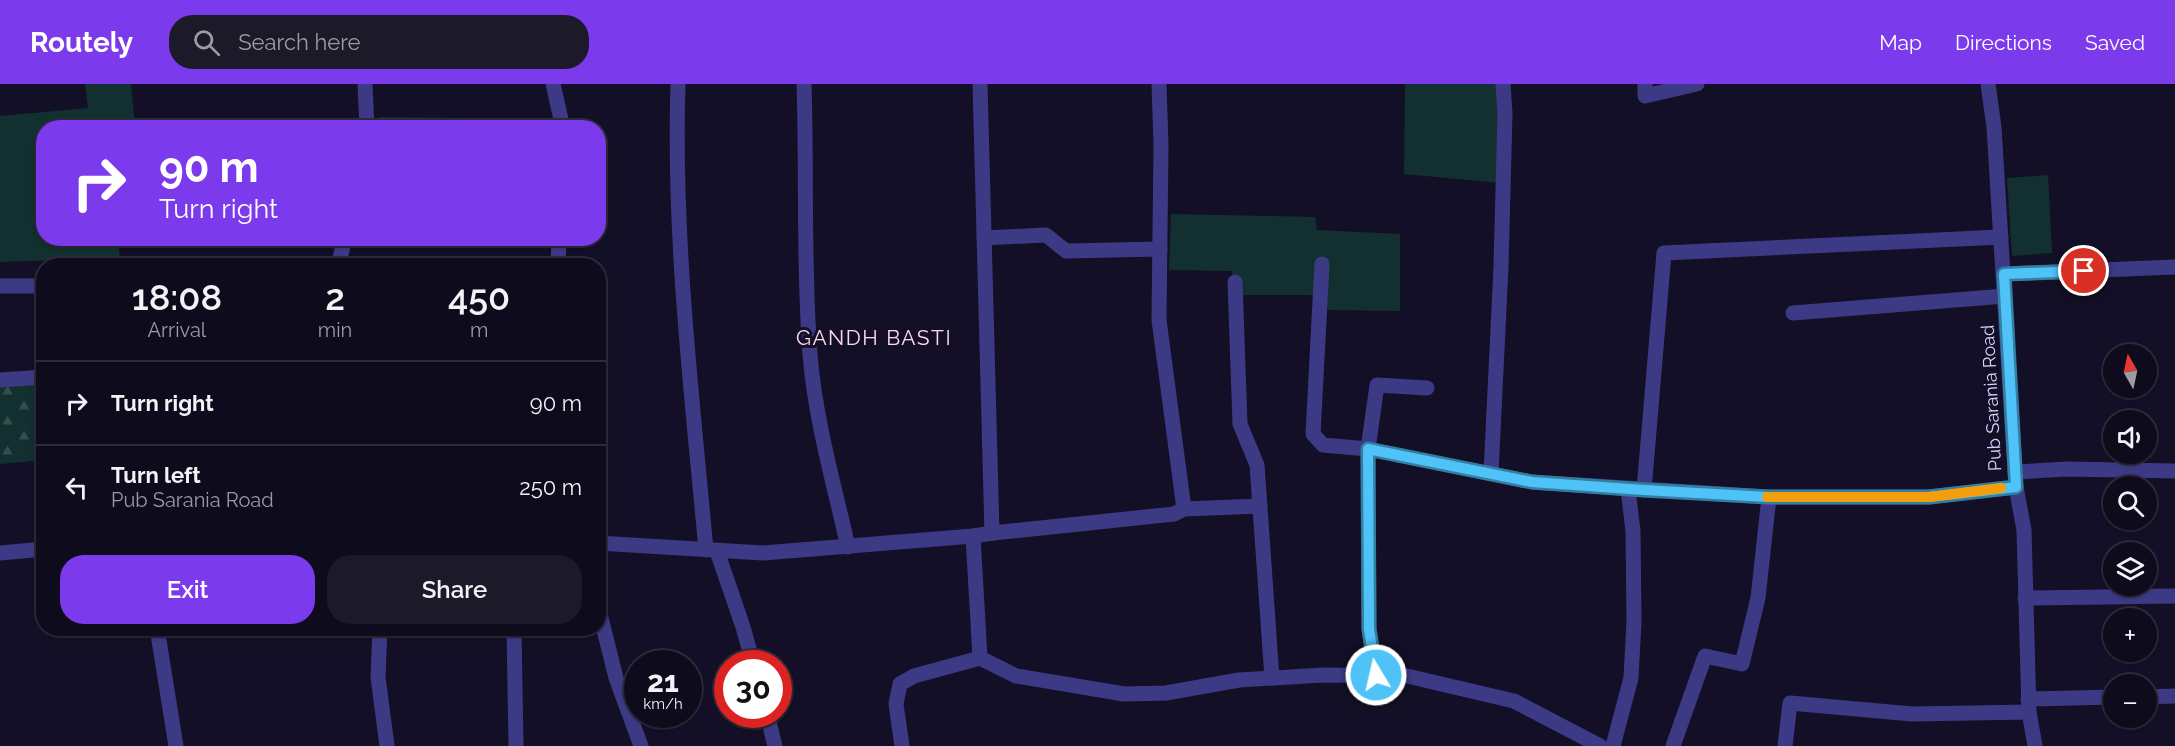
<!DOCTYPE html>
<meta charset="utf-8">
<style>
:root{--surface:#0e0b1c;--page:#1c1929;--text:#f1f3f6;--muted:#9b9ba3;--line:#2e2b3b;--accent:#7c3aed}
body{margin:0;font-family:Raleway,sans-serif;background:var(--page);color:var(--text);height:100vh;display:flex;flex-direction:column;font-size:22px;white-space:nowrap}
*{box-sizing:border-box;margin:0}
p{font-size:20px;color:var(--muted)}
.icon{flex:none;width:33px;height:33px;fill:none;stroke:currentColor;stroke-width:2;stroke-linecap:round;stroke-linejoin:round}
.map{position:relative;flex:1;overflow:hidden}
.panel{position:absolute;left:36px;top:174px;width:570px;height:378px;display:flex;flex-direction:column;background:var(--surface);border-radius:24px;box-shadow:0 2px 4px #0004,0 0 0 2px var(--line)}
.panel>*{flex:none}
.guide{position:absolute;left:36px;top:36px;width:570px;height:126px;border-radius:24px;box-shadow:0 2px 4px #0004,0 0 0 2px var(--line);background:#7c3aed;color:#fff;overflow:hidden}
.needle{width:39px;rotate:351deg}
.fabs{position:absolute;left:2103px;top:260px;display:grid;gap:12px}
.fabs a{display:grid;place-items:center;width:54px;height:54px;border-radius:50%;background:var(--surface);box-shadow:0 2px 4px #0004,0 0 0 2px var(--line);font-size:30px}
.speed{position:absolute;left:624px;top:566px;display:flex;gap:12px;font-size:30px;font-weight:700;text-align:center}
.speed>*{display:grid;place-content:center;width:78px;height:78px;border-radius:50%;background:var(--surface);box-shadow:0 2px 4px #0004,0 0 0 2px var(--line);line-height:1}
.speed small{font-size:15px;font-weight:400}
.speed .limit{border:9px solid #d22;background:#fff;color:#111}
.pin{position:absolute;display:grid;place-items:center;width:51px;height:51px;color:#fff;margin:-26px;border:3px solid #fff;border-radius:50%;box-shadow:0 2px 6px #0007}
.me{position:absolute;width:66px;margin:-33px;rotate:351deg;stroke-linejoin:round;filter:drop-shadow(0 0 4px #0008)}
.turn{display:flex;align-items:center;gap:21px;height:126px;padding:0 24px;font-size:27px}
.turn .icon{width:78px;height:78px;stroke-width:2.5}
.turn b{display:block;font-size:42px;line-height:51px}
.eta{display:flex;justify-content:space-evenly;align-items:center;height:102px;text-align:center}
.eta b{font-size:36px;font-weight:600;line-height:42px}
.action{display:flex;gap:12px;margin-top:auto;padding:12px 24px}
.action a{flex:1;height:69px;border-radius:24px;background:var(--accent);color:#fff;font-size:24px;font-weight:600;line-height:69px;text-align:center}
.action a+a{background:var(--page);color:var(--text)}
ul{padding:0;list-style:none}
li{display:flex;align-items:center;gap:18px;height:84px;padding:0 24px;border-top:2px solid var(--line)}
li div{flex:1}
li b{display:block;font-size:22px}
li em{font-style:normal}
header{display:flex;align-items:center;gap:36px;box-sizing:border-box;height:84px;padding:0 30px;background:var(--accent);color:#fff}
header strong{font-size:28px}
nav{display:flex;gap:33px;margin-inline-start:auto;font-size:21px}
.search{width:420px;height:54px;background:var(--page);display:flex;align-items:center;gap:15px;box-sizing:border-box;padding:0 21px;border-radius:24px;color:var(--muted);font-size:22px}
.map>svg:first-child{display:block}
</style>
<header>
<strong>Routely</strong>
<div class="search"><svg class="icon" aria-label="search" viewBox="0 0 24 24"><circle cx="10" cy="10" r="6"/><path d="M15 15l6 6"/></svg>Search here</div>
<nav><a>Map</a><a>Directions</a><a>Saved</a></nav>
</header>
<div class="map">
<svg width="2175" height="662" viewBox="0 0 2175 662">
<defs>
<pattern id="forest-firs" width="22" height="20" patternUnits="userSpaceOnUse" patternTransform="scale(1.5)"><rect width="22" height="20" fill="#12302f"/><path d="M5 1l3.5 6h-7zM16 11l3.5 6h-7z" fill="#344d4e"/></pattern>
</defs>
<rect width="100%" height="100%" fill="#130f26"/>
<!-- grass -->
<g fill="#12302f">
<path d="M85,0H131L135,43L44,44V154L118,155L120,174L0,178V32L88,24Z"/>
<path d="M1405,0H1499L1500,99L1404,90Z"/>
<path d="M379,33L468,34V43H379Z"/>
<path d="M2048,91L2052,169L2012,172L2007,94Z"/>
<path d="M1171,130L1315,133L1317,146L1400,150V227L1329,226L1311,211H1234L1232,187L1169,186Z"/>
</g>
<!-- forest -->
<path fill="url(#forest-firs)" d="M43,293V376L0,380V294Z"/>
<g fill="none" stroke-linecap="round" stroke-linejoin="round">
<!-- minor -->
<g stroke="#3d3a85" stroke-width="15">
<path d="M365,0L367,44"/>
<path d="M553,0L563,44"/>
<path d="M678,0C673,156 692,311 706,466"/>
<path d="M804,0C807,90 803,180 810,270C815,335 834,400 848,463"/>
<path d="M980,0L992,449"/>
<path d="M1645,0V12L1697,0"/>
<path d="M1988,0L1994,43L2016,403L2024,446L2029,628L2035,662"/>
<path d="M984,154L1046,151L1066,167L1160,165"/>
<path d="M1322,180L1313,350L1323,361L1368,365L1532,398L1769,413"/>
<path d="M338,182L345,154"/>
<path d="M558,182L559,154"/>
<path d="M2004,190L2175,183"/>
<path d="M1235,198L1240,340L1257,381L1272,594"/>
<path d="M0,202H44"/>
<path d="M1793,229L2005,212"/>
<path d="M0,296L44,293"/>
<path d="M2015,388L2067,385L2175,387"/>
<path d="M1491,389L1501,183L1505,29L1503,0"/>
<path d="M1644,406L1664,169L2001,153"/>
<path d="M1184,425L1260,422"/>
<path d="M973,452L980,574L1016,592L1124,610L1166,609L1239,596L1324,591L1407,592L1514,617L1600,662"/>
<path d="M598,459L763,469L973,452L993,449L1174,430L1184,425L1159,236L1161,61L1159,0"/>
<path d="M717,467L743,543L753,579"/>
<path d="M0,469L44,465"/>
<path d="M2025,514L2175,512"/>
<path d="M598,522L616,594L641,662"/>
<path d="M157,544L176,662"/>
<path d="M380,544L378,593L387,662"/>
<path d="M514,544L516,662"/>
<path d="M1376,591L1369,545L1368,365L1377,301L1427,304"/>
<path d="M2146,613L2175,612"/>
<path d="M2028,615L2114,613"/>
<path d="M767,630L775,662"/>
<path d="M902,662L896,620L900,600L914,592L980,574"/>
<path d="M1613,662L1631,594L1634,538L1633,447L1628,405"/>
<path d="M1673,662L1705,572L1742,580L1758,514L1769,413H1929L2016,403"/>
<path d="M1785,662L1790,619L1912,630L2029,628"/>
</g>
</g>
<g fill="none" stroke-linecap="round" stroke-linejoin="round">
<!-- route casing -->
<g stroke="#337fa1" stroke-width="15">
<path id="route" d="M1376,591L1369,545L1368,365L1532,398L1644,406L1768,413H1929L2016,403L2004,190L2084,187"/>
</g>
<!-- route -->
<use href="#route" stroke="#4fc3f7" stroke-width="10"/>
<!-- slow -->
<path stroke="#f59e0b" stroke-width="10" d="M1767,413H1929L2001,404"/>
</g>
<g text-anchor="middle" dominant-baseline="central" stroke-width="6" stroke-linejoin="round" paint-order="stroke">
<!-- street labels -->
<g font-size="18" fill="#d9d4ff" stroke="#130f26">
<text transform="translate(1991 314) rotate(-93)">Pub Sarania Road</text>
</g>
<!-- quarter labels -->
<g font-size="21" letter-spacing="1.5" fill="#ffd6f0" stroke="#130f26">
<text x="874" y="253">GANDH BASTI</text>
</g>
</g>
</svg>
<div class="fabs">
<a><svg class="needle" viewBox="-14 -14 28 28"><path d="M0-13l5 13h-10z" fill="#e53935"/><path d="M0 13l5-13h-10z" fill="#9b9ba3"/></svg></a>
<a><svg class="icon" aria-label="sound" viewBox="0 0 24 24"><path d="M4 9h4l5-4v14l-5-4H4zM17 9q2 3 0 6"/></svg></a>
<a><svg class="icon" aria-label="search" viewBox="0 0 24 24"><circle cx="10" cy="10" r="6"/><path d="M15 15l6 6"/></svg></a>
<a><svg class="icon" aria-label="layers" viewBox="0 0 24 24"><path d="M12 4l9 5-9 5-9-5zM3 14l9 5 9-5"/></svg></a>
<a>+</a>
<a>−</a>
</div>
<div class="speed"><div>21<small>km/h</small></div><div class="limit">30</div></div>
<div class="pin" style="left:2084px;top:187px;background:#d93025"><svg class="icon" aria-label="arrive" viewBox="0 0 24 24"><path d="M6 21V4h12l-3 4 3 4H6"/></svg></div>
<svg class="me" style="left:1376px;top:591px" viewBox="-20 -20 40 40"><circle r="17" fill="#4fc3f7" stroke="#fff" stroke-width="3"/><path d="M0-11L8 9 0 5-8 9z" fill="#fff"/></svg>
<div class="guide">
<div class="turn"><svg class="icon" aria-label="right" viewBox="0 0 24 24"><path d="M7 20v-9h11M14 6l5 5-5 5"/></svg><div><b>90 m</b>Turn right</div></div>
</div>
<section class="panel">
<div class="eta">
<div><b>18:08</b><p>Arrival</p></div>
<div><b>2</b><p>min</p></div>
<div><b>450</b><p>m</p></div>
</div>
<ul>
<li><svg class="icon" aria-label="right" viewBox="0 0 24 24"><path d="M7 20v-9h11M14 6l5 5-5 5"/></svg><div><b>Turn right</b></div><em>90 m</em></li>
<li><svg class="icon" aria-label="left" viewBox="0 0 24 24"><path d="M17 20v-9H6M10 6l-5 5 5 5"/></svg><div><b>Turn left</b><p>Pub Sarania Road</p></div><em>250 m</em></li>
</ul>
<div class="action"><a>Exit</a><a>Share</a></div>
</section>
</div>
